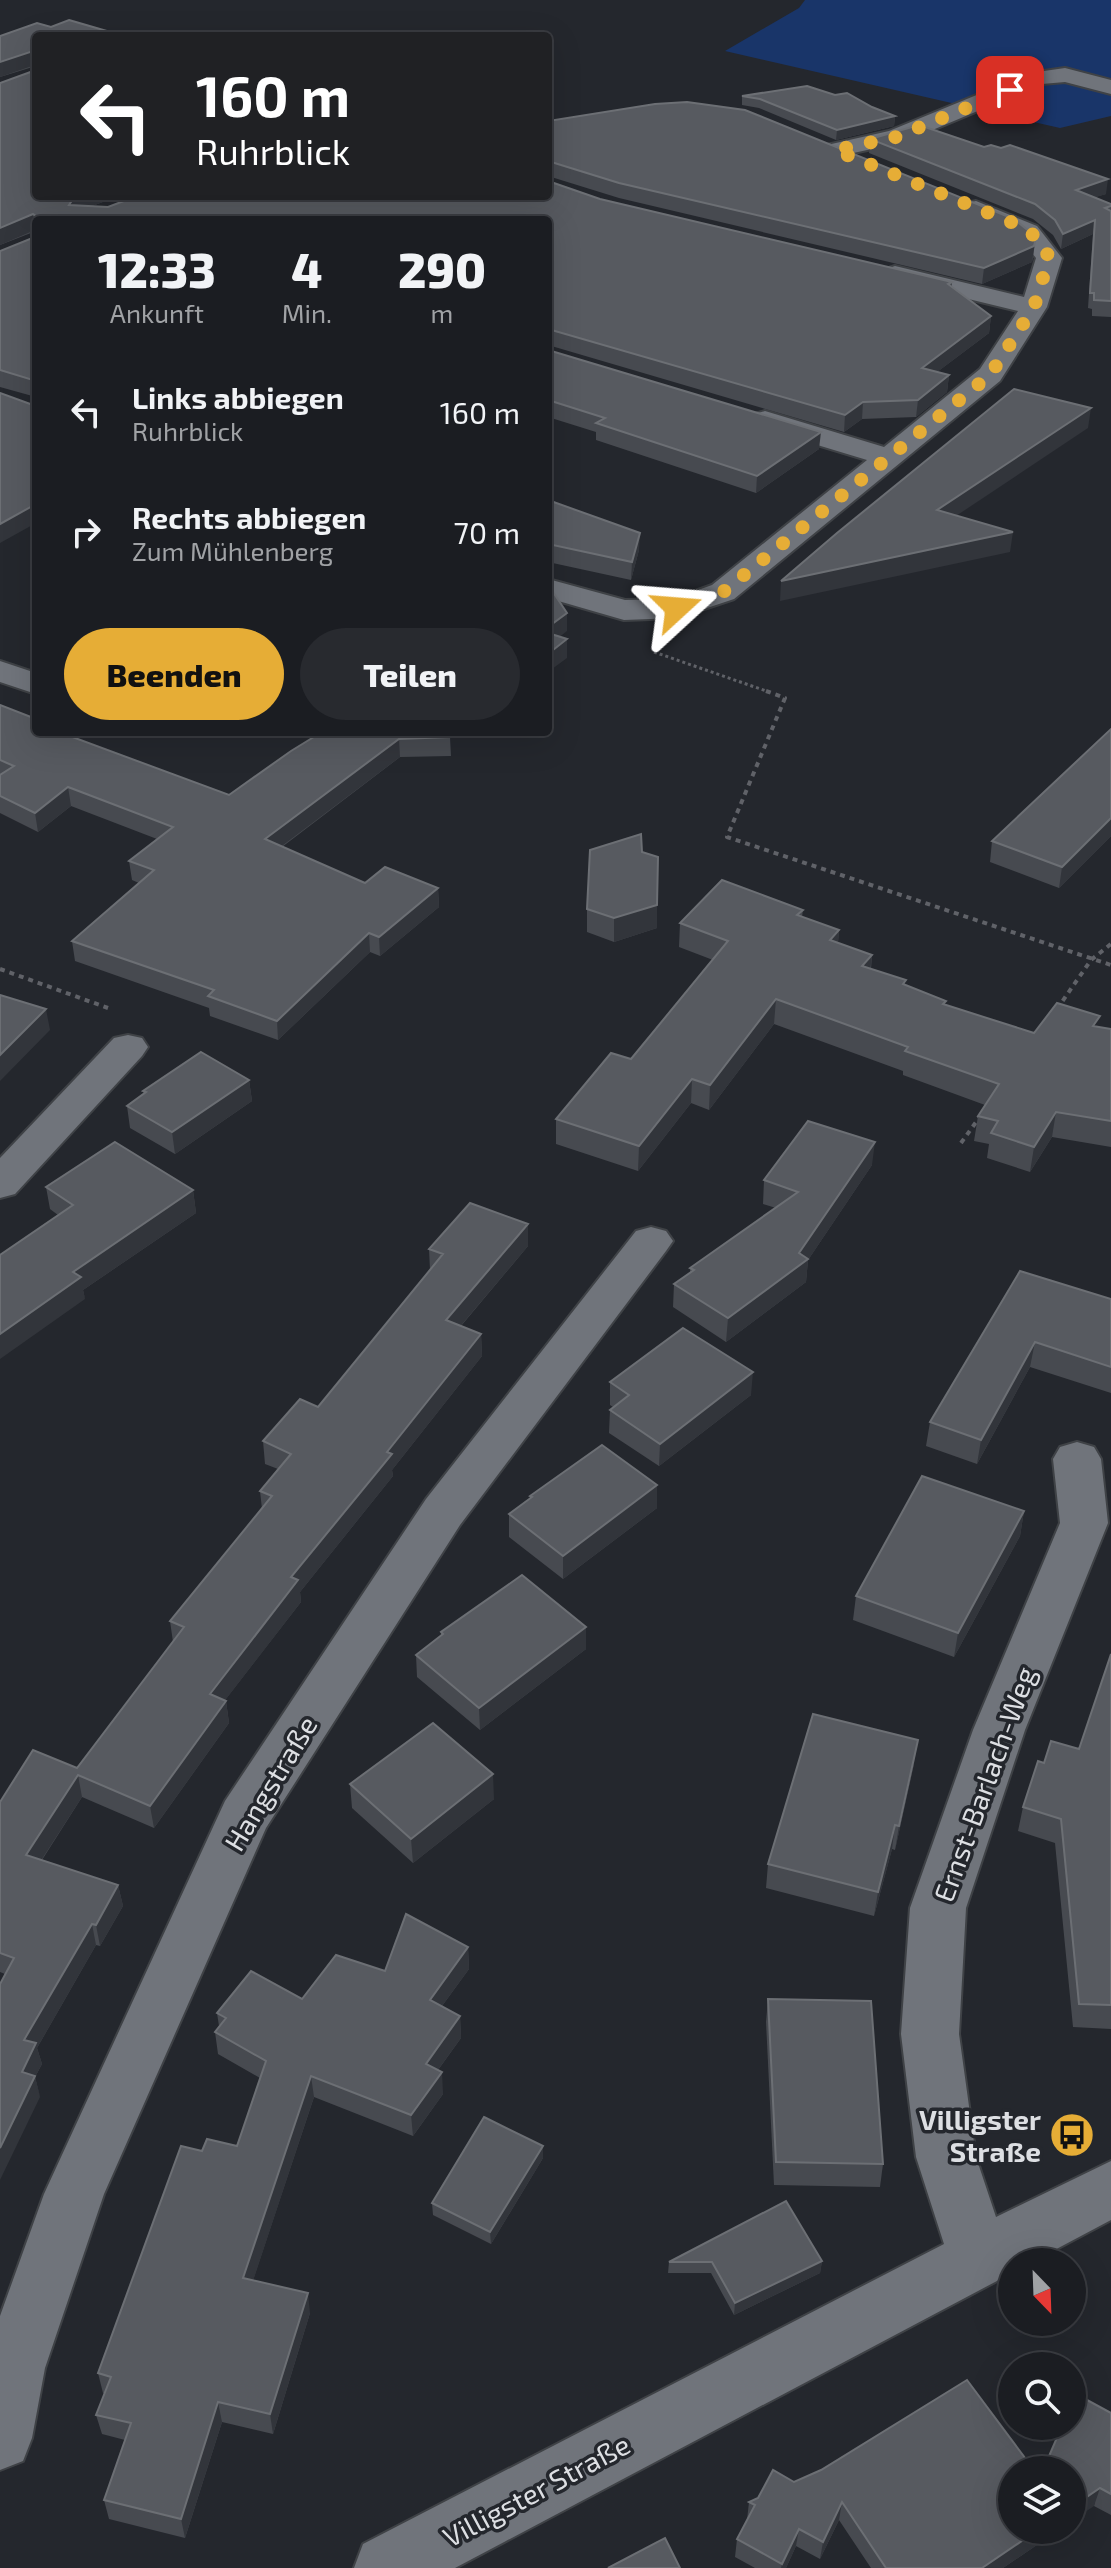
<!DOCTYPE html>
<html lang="de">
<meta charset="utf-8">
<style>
:root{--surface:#1b1d22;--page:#282a2f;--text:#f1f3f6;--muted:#a0a2a5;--line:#393b40;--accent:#e6ad36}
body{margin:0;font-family:"Exo 2",sans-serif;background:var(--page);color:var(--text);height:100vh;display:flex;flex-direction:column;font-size:30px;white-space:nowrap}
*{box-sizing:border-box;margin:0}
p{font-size:26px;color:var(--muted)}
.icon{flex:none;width:44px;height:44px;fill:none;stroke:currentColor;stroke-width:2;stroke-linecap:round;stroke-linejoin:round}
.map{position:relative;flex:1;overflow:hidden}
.panel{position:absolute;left:32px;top:216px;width:520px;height:520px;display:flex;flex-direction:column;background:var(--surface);border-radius:8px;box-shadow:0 8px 32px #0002,0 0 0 2px var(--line)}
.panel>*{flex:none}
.banner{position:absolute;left:32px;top:32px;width:520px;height:168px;border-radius:8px;box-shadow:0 8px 32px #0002,0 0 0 2px var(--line);background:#202124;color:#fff;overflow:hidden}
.needle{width:52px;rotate:157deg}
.buttons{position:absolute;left:998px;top:2248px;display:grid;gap:16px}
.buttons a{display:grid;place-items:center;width:88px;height:88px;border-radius:50%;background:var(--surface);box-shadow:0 8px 32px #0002,0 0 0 2px var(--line);font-size:40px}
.pin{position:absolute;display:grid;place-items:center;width:68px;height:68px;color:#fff;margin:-34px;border-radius:16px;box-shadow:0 4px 12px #0006}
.me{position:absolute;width:88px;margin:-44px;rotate:71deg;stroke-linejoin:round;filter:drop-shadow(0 0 6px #0008)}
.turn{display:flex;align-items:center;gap:28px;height:168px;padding:0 32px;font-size:36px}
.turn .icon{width:104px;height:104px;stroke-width:2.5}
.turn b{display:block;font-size:56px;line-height:68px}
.eta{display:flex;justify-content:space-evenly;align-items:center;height:136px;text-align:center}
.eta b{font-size:48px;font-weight:800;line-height:56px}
.primary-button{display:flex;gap:16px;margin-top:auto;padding:16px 32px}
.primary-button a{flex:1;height:92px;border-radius:48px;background:var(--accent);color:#111;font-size:32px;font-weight:800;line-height:92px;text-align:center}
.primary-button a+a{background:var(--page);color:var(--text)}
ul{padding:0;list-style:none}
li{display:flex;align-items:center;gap:24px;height:120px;padding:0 32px}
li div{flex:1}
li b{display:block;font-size:30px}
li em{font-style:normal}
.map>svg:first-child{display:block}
</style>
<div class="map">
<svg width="1111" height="2568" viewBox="0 0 1111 2568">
<rect width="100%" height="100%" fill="#24272d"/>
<!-- green -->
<path fill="#193569" d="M805,0H1111V116L1060,128L725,51L799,8Z"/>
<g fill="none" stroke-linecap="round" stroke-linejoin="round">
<!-- minor casing -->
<g stroke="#3f4246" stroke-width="4">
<g id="minor">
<path d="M1065,68L1111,80V94L1065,82L1042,84L904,142L835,157L827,155L823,150L827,145L889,131L1030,73Z"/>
<path d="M976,201L1037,226L1062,258L1047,307L1000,381L734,599L677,618L624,620L548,598V579L625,600L673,599L712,585L867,460L755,426L751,420L755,414L765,411L775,414L884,447L980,369L1018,311L886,279L882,274L886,269L895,266L1024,297L1036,258L1019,237L967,213L964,208L967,203Z"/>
<path d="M0,661L36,673V694L0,682Z"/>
<path d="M128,1035L142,1038L148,1047L142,1056L15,1194L0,1198V1158L114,1038Z"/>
<path d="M651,1227L666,1231L673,1241L666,1251L460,1525L266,1828L104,2194L45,2368L32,2438L23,2461L0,2470V2316L44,2194L225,1801L426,1499L636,1231Z"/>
<path d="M1077,1442L1094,1447L1101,1459L1108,1523L1025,1730L966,1908L959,2034L976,2157L996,2217L1111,2161V2220L1032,2262H1012V2273L455,2568H354L363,2544L944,2244L916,2157L901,2034L910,1908L973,1730L1060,1523L1053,1459L1060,1447Z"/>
</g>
</g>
<!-- path-far1 -->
<path stroke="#606268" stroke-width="3" stroke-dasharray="3 3" stroke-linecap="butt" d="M654,652L772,693"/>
<!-- path -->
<g stroke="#606268" stroke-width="4" stroke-dasharray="5 5" stroke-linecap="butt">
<path d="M766,691L785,698L727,837L1111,965"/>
<path d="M0,969L108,1008"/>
<path d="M1057,1009L1091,960L1111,944"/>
<path d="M961,1143L979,1118"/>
</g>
<!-- minor -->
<use href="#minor" fill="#70747b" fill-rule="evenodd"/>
</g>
<!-- wall -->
<g fill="#474a50">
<path d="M69,20L124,36H36V66L0,77V36L37,23L51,27Z"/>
<path d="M0,83L36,196H119L92,206L108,207L600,199L952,282V287L991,316L989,333L937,372L949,375L947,392L916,417L862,419L844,432L548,345V220H36V397L0,387V251L35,237L36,231L0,245Z"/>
<path d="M742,96L872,107L895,116L894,126L836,140L759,108L742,105Z"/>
<path d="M548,121L1035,242L1033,258L1032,262L982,284L619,198L548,176Z"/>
<path d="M870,139L1106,194L1095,197L1111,204V317L1092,316V309L1088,308L1093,234L1061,249L1053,235L1033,219L869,153Z"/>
<path d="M548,350L819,449L756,493L596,440V432L548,417Z"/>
<path d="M548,500L639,550L631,580L548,562Z"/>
<path d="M0,705L36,732L229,795L322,732L450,737L451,756L400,757L282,847L365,883L438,888L439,907L380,956L370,952L278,1040L210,1016L209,1008L75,961L72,941L139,883L132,880L129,861L157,839L71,806L38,832L0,813Z"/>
<path d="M1111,729V836L1059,888L990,862L992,841Z"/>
<path d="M642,852L657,928L614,942L587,932V909Z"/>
<path d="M803,910L802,917L839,930L838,943L872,955L871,969L945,1005L1034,1033L1098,1027L1111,1029V1147L1052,1137L1030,1172L987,1158L989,1144L974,1141L978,1116L985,1105L903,1075V1071L774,1024L709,1110L691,1103L638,1171L556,1144V1119L631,1059L713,960L679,947L680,923Z"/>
<path d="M249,1080L252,1101L175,1154L130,1128L127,1106L144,1094L143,1091Z"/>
<path d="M872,1165L808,1260L806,1282L726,1342L673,1307L674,1284L690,1273V1268L776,1208L763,1204L764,1180Z"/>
<path d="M46,1187L193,1190L196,1213L83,1290L85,1299L58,1215L50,1209Z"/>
<path d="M528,1224V1246L461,1326L481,1334L482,1356L392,1470L393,1476L300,1592L301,1602L225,1700L226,1701L229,1723L154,1828L82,1797L42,1860L118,1885L123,1906L100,1946L96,1945L37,2048L42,2064L35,2077L40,2097L5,1974L0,1972V1802L77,1768L173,1642L170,1621L262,1509L260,1491L278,1469L265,1464L263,1441L318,1407L430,1270L429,1249Z"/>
<path d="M1020,1271L1111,1299V1393L1030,1367L977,1464L926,1446L930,1422Z"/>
<path d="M610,1382L751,1395L659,1466L609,1433L610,1410L613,1407L610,1405Z"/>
<path d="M657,1485V1508L563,1579L509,1537V1514L530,1499V1496Z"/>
<path d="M1024,1511L1020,1536L954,1657L853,1620L856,1596Z"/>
<path d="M441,1632L586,1649L480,1730L417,1677L416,1655L441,1636Z"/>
<path d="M1111,1654V2029L1073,2027L1055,1843L1018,1831L1023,1807L1044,1763L1079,1749Z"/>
<path d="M914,1764L895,1850L892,1849L874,1916L766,1888L768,1864Z"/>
<path d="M350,1784L494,1799L413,1863L352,1808Z"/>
<path d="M468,1947L469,1969L442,2006L460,2016L461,2038L438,2070L443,2094L413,2136L314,2097L253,2280L310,2313L273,2434L222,2422L185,2538L109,2519L104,2500L125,2440L102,2434L96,2415L105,2394L103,2393L98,2373L237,2146L260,2078L218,2054L215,2032L219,2026L217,2013L302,1999L385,1971Z"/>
<path d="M768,1999L883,2164L880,2187L774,2185L766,2022Z"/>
<path d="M543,2146V2158L491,2244L433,2215L432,2203Z"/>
<path d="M822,2261L820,2273L734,2315L711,2273H668L669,2262Z"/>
<path d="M1111,2413V2515L1094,2506Z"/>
<path d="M794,2482L1012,2530H1059L1003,2568H871L839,2520L820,2559L796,2546L786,2568H755L735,2557L737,2539L747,2520L749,2502Z"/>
</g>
<!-- shaded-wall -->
<g fill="#32353b">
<path d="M33,51L35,65L0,77V62Z"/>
<path d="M895,116L894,126L836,140L837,130Z"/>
<path d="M1108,179L1106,194L1074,204L1076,190Z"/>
<path d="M75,196H119L76,212L69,205Z"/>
<path d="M33,214L35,230L0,245V228Z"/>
<path d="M1095,220L1093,234L1061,249L1063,234Z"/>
<path d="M1035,242L1032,262L982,284L984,268Z"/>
<path d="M991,316L989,333L920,385L922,368Z"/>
<path d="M949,375L947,392L916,417L918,400Z"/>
<path d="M863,402L862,419L844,432L845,415Z"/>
<path d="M1091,408L1088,428L935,530L937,510Z"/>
<path d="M821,432L819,449L756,493L757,476Z"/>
<path d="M36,504V523L0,543V524Z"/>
<path d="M1013,532L1010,552L780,601L781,581Z"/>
<path d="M640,533L639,550L631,580L632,562Z"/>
<path d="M567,613V631L548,646V627Z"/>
<path d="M567,639V658L548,672V654Z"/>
<path d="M399,739L400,757L266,858L265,839Z"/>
<path d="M68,787L71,806L38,832L35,813Z"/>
<path d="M1111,818V836L1059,888L1062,867Z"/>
<path d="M438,888L439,907L380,956L379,937Z"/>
<path d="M657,905V928L614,942V918Z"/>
<path d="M839,930L837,954L830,940Z"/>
<path d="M369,933L370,952L278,1040L277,1021Z"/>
<path d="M872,955L869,980L862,966Z"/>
<path d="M776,999L774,1024L709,1110L710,1085Z"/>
<path d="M46,1009L50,1030L0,1081V1055Z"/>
<path d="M692,1079L691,1103L638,1171L639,1146Z"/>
<path d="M249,1080L252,1101L175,1154L172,1132Z"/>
<path d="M1056,1112L1052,1137L1030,1172L1034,1147Z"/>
<path d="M875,1142L872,1165L808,1260L806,1282L726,1342L728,1318L799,1253Z"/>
<path d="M193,1190L196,1213L83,1290L85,1299L0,1359V1334L73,1272Z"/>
<path d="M528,1224V1246L447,1342L446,1320Z"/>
<path d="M481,1334L482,1356L392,1470L393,1476L300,1592L301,1602L213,1716L210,1694L291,1577L387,1452Z"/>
<path d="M1035,1342L1030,1367L977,1464L981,1440Z"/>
<path d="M753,1372L751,1395L659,1466L660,1444Z"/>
<path d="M657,1485V1508L563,1579V1556Z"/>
<path d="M1024,1511L1020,1536L954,1657L958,1633Z"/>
<path d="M586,1627V1649L480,1730L479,1708Z"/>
<path d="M226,1701L229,1723L154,1828L150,1806Z"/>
<path d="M918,1740L914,1764L895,1850L899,1826Z"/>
<path d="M493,1774L494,1799L413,1863L411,1839Z"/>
<path d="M78,1775L82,1797L31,1876L26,1855Z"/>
<path d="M895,1825L892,1849L874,1916L878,1892Z"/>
<path d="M118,1885L123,1906L100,1946L96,1925Z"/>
<path d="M92,1924L96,1945L37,2048L42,2064L35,2077L40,2097L0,2180V2148L22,2072L24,2040Z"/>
<path d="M468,1947L469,1969L431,2021L430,2000Z"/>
<path d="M460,2016L461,2038L427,2085L426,2064Z"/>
<path d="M442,2072L443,2094L413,2136L411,2115Z"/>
<path d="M311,2076L314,2097L247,2299L243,2278Z"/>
<path d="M543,2146V2158L491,2244L490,2232Z"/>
<path d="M822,2261L820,2273L734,2315L735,2303Z"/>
<path d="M308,2293L310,2313L273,2434L270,2414Z"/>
<path d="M218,2402L222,2422L185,2538L181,2519Z"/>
<path d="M1100,2488L1094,2506L1072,2521V2507Z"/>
<path d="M842,2502L839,2520L820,2559L823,2542Z"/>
<path d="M799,2529L796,2546L786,2568H781L782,2564Z"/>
<path d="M1038,2530H1059L1003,2568H982Z"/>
</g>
<!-- building -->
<g fill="#575a60" stroke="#6c6f74" stroke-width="2">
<path d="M69,20L124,36H36V53L33,51L0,62V36L37,23L51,27Z"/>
<path d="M36,70V196H75L69,205L108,207L137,196H548V181L600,199L952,282L948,284L991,316L922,368L949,375L918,400L863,402L845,415L548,329V220H37V217L33,214L0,228V83Z"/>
<path d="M807,86L835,95L847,93L872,107L895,116L837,130L760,99L742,96Z"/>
<path d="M687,102L745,110L1014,219L1030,232L1035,242L1034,246L984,268L619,183L548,161V121L655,104Z"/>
<path d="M919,125L984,147L991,145L1001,148L1010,145L1108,179L1076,190L1111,204V206L1105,208L1111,211V301L1094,300V293H1090L1095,220L1063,234L1055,220L1035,204L870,139Z"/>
<path d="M36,227V381L0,370V251L35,237Z"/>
<path d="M548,350L821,432L757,476L596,423L605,418L548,400Z"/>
<path d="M1014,389L1091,408L937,510L1013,532L781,581L837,533Z"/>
<path d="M0,393L33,405L36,402V504L0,524Z"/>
<path d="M548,500L640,533L632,562L548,544Z"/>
<path d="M549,586L567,613L548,627V587Z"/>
<path d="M548,633L567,639L548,654Z"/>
<path d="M0,705L36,719V732H59L229,795L291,751L322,732H449L450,737L399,739L265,839L365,883L385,867L438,888L379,937L369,933L277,1021L208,996L214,990L72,941L154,870L129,861L173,827L68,787L35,813L0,796V775L14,766L0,760Z"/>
<path d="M1111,729V818L1062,867L992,841Z"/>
<path d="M641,834L642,852L658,857L657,905L614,918L587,909L590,850Z"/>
<path d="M722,880L803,910L797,915L839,930L830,940L872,955L862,966L906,980L903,984L946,1001L943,1004L1034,1033L1057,1003L1100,1016L1093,1026L1111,1029V1121L1056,1112L1034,1147L991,1133L998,1121L978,1116L999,1084L905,1051L908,1047L776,999L710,1085L692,1079L639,1146L556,1119L611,1053L631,1059L728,941L680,923Z"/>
<path d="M0,995L46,1009L0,1055Z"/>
<path d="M201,1052L249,1080L172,1132L127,1106L146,1092L143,1091Z"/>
<path d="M808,1121L875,1142L799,1253L808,1259L728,1318L674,1284L694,1270L690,1268L798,1192L764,1180Z"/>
<path d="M115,1142L193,1190L73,1272L81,1277L0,1334V1255L73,1205L46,1187Z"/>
<path d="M470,1203L528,1224L446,1320L481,1334L387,1452L392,1454L291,1577L298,1580L210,1694L226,1701L150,1806L78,1775L26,1855L118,1885L96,1925L92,1924L24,2040L36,2043L22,2072L35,2076L0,2148V1984L14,1958L0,1953V1802L33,1750L77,1768L184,1627L170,1621L272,1496L260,1491L291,1454L263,1441L300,1399L318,1407L443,1254L429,1249Z"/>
<path d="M1020,1271L1111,1299V1367L1035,1342L981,1440L930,1422Z"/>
<path d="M683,1328L753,1372L660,1444L610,1410L629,1395L610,1382Z"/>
<path d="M602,1445L657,1485L563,1556L509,1514L532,1497L530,1496Z"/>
<path d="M922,1476L1024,1511L958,1633L856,1596Z"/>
<path d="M522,1575L586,1627L479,1708L416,1655L443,1634L441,1632Z"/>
<path d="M1111,1654V2005L1079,2004L1061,1819L1023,1807L1038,1761L1044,1763L1051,1741L1079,1749Z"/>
<path d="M813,1714L918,1740L899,1826L895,1825L878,1892L768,1864Z"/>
<path d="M433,1723L493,1774L411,1839L350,1784Z"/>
<path d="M406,1914L468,1947L430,2000L460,2016L426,2064L442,2072L411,2115L311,2076L243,2278L308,2293L270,2414L218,2402L181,2519L104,2500L131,2423L96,2415L111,2377L98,2373L181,2146L202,2151L207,2139L237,2146L266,2061L215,2032L226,2018L217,2013L251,1971L302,1999L336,1955L385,1971Z"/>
<path d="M768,1999L871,2001L883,2164L776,2162Z"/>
<path d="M484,2117L543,2146L490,2232L432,2203Z"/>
<path d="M786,2201L822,2261L735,2303L712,2262H669Z"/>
<path d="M967,2380L1034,2470H1012V2530H1038L982,2568H886L842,2502L823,2542L799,2529L782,2564L737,2539L755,2505L749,2502L758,2498L773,2470L794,2482L821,2470Z"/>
<path d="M1076,2394L1111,2413V2494L1100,2488L1072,2507V2470H1043L1062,2426H1072V2403Z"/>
<path d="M665,2538L680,2568H608Z"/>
</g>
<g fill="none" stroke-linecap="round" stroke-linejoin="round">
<!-- route -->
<path stroke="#e6ad36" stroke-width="14" stroke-dasharray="0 25.2" d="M677,608L723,592L990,375L1034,307L1049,258L1042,242L1023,227L835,150L896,137L1010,90"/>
</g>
<!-- icons -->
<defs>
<g id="bus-disc" transform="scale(2.3)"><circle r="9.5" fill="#e6ad36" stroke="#24272d"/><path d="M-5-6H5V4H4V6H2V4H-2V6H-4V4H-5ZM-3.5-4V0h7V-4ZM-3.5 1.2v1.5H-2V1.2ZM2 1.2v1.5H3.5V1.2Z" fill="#111"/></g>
</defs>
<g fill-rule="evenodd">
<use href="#bus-disc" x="1072" y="2135"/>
</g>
<g text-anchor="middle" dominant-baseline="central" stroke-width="7" stroke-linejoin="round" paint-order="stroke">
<!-- near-street labels -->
<g font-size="28" fill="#dddfe3" stroke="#24272d">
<text transform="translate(270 1783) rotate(-59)">Hangstraße</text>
<text transform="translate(984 1784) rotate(-70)">Ernst-Barlach-Weg</text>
<text transform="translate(536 2490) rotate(-28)">Villigster Straße</text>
</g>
<!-- near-poi labels -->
<g font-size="28" font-weight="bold" fill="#dddfe3" stroke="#24272d" text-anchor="end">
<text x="1041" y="2119">Villigster<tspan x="1041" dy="32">Straße</tspan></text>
</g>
</g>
</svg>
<div class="buttons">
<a><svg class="needle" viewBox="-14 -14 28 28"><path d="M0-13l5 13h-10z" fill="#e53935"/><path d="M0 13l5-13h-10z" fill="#a0a2a5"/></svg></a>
<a><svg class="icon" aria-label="search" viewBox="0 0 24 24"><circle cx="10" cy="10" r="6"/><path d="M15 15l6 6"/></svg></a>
<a><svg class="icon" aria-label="layers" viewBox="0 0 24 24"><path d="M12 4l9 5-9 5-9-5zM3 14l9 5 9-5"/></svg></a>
</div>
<div class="pin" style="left:1010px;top:90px;background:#d93025"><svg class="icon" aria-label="arrive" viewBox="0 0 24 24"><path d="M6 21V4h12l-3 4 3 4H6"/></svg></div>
<svg class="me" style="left:677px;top:608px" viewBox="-20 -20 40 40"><path d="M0-17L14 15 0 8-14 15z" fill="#e6ad36" stroke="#fff" stroke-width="4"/></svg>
<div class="banner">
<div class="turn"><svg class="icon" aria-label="left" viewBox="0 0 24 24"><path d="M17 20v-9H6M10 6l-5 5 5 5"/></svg><div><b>160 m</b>Ruhrblick</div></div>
</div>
<section class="panel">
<div class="eta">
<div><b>12:33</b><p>Ankunft</p></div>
<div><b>4</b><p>Min.</p></div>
<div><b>290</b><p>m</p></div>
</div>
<ul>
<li><svg class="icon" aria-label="left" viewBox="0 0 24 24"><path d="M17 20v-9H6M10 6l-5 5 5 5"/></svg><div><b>Links abbiegen</b><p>Ruhrblick</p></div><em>160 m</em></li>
<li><svg class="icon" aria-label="right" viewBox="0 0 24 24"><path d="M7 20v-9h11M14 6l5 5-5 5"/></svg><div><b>Rechts abbiegen</b><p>Zum Mühlenberg</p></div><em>70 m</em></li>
</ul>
<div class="primary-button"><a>Beenden</a><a>Teilen</a></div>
</section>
</div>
